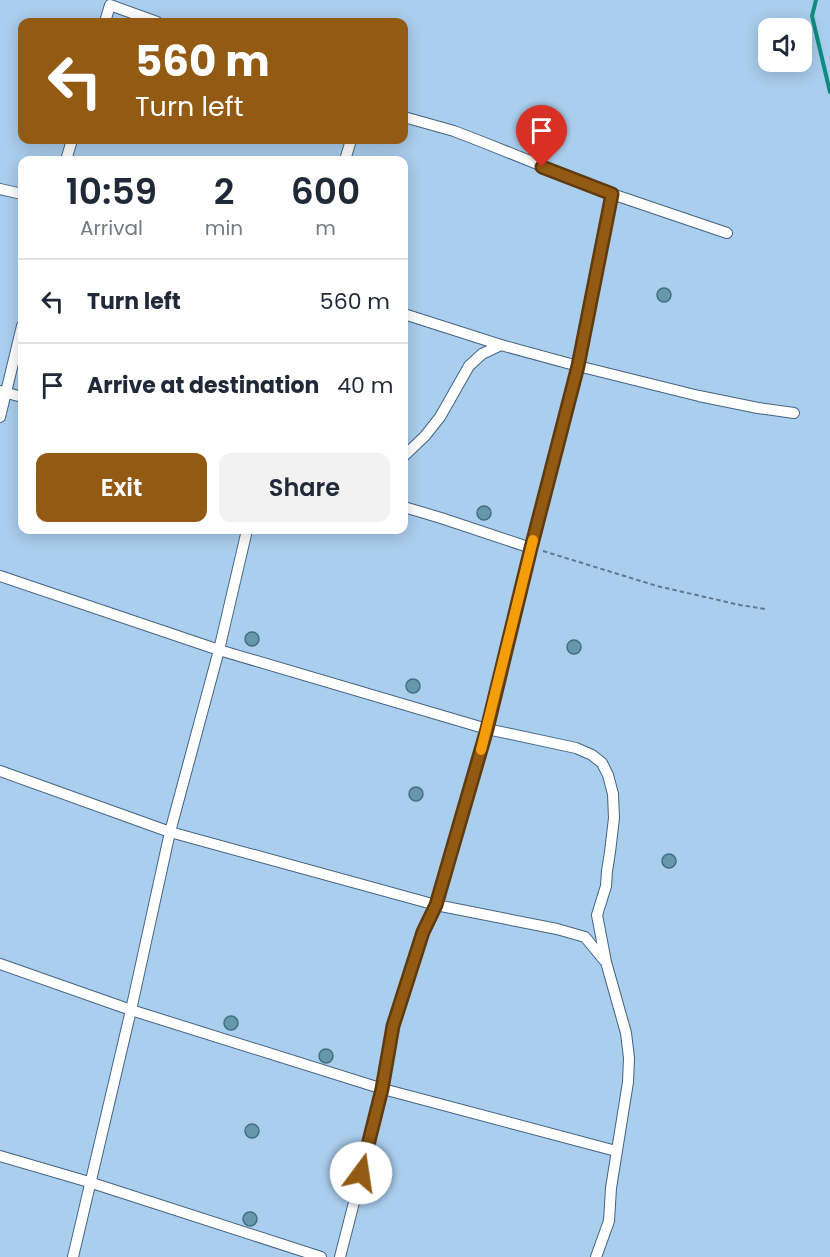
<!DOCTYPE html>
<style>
:root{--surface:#fff;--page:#f2f2f3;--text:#1f2937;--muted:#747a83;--line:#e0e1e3;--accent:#925a13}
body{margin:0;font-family:Poppins,sans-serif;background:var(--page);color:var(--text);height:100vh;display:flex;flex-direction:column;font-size:22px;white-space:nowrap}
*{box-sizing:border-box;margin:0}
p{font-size:20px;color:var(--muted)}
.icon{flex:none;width:33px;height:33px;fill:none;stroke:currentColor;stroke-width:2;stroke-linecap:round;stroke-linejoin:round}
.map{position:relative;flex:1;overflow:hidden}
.sheet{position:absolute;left:18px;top:156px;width:390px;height:378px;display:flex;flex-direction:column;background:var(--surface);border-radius:12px;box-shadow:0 3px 15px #0003}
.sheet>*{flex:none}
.top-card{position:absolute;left:18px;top:18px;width:390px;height:126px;border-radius:12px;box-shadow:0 3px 15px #0003;background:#925a13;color:#fff;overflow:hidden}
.controls{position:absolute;left:758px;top:18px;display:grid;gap:12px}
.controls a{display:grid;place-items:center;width:54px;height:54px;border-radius:12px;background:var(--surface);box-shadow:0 3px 15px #0003;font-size:30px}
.pin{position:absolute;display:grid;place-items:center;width:51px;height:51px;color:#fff;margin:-62px -26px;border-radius:50% 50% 50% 0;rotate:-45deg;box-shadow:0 0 6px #0007}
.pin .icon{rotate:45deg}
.me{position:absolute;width:66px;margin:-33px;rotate:14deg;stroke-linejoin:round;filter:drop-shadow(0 0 4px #0008)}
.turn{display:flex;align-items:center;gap:21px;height:126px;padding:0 18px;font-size:27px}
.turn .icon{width:78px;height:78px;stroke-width:2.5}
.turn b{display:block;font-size:42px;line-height:51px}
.eta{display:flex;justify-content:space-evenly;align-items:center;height:102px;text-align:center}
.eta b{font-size:36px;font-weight:600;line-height:42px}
.action{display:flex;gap:12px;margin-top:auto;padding:12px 18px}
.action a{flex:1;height:69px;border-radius:12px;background:var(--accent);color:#fff;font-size:24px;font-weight:600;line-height:69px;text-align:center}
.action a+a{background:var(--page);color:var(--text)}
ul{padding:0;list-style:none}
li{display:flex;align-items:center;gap:18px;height:84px;padding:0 18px;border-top:2px solid var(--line)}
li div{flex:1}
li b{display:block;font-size:22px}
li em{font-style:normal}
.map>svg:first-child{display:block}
</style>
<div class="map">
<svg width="830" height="1257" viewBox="0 0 830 1257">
<rect width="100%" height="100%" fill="#aaceee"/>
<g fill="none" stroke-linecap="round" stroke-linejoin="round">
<!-- stream -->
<path stroke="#0f8c82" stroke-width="4" d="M816,0L812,16L830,92"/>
</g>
<!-- building -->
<g fill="#6797aa" stroke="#417082" stroke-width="1.5">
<circle cx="664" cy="295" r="7"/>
<circle cx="484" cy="513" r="7"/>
<circle cx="252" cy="639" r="7"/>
<circle cx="574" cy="647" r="7"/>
<circle cx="413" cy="686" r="7"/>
<circle cx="416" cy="794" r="7"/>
<circle cx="669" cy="861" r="7"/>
<circle cx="231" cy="1023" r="7"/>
<circle cx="326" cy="1056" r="7"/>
<circle cx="252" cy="1131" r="7"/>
<circle cx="250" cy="1219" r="7"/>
</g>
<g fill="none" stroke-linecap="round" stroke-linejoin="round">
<!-- street casing -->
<g stroke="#446480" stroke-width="12">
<g id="street">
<path d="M105,22L110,5L157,22"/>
<path d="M404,117L454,131L490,145L612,194L727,233"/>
<path d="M66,160L72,140"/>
<path d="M345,160L351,140"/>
<path d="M0,189L22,194"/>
<path d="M404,314L501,345L578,366L699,396L758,408L794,413"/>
<path d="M0,391L22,397"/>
<path d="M0,417L22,326"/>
<path d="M404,456L425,436L440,417L469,366L482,354L501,345"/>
<path d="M404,507L441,518L531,548"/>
<path d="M0,576L219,650L487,729L576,748L592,755L602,763L608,775L613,794L614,818L610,852L607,871L606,886L597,915L606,962L626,1033L629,1058L628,1082L611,1188L609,1221L596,1257"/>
<path d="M0,771L170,832L436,905L557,929L585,937L604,960"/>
<path d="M0,964L131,1010L383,1089L616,1151"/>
<path d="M0,1156L89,1182L321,1257"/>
<path d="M73,1257L131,1010L170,832L219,650L247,530"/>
<path d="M340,1257L383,1089L393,1026L423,932L436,905L487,729L531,548L578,366L612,194"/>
</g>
</g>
<!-- path -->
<path stroke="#60798e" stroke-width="2" stroke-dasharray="4.5 3" stroke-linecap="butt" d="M543,551L657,586L740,605L765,609"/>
<!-- street -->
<use href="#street" stroke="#fff" stroke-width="10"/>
</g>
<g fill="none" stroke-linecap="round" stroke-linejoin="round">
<!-- route casing -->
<g stroke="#5f3a0c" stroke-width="15">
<path id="route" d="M361,1173L382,1089L393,1026L423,932L436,905L487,729L531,548L578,366L612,194L542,167"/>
</g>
<!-- route -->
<use href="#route" stroke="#925a13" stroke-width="10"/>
<!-- slow -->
<path stroke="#f59e0b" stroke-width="10" d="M481,750L533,540"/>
</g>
</svg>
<div class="controls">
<a><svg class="icon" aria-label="sound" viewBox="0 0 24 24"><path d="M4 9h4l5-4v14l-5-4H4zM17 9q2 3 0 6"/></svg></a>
</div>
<div class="pin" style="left:542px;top:167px;background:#d93025"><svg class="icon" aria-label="arrive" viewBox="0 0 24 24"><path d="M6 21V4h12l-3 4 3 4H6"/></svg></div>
<svg class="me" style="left:361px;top:1173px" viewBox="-20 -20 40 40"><circle r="19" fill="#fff"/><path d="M0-13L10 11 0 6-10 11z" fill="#925a13"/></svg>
<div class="top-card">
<div class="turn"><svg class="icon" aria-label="left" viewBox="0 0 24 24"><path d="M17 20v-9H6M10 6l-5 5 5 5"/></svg><div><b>560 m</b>Turn left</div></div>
</div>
<section class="sheet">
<div class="eta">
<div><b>10:59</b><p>Arrival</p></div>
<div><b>2</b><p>min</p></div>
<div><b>600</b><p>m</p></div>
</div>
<ul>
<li><svg class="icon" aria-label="left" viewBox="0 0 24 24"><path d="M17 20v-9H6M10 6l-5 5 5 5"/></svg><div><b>Turn left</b></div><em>560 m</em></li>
<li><svg class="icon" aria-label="arrive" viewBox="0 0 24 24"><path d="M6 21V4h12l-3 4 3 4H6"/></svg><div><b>Arrive at destination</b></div><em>40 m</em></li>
</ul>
<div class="action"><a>Exit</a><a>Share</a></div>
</section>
</div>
